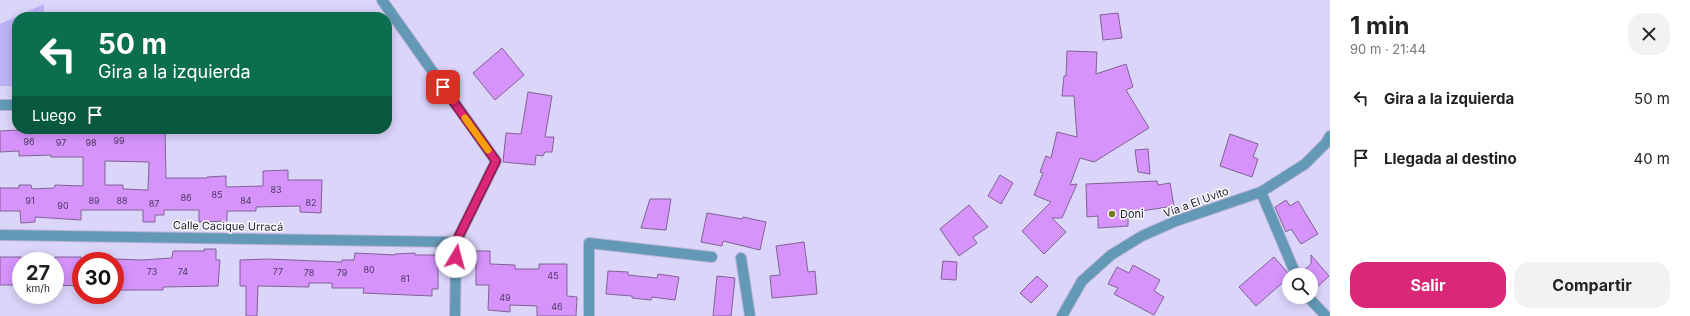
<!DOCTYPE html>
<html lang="es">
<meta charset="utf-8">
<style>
:root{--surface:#fff;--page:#f2f2f2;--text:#222;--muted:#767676;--accent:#db2777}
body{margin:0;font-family:Inter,sans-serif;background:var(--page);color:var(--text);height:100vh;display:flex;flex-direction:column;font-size:15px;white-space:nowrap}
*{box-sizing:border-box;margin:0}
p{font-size:13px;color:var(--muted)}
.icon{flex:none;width:22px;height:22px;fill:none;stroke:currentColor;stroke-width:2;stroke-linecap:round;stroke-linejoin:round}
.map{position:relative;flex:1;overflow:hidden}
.panel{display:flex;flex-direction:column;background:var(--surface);width:360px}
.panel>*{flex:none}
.top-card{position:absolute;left:12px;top:12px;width:380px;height:122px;border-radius:16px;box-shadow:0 2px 10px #0003;background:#0b6e4f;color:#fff;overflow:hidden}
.fabs{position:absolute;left:1282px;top:268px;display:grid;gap:8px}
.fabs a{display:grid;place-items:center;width:36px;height:36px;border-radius:50%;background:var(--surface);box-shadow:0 2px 10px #0003;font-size:20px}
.speed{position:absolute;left:12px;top:252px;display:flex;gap:8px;font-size:20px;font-weight:700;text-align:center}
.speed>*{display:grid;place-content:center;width:52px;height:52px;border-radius:50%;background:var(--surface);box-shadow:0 2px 10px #0003;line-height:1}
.speed small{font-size:10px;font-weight:400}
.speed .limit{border:6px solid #d22;background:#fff;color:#111}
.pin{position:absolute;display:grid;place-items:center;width:34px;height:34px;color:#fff;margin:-17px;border-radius:8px;box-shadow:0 2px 6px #0006}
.me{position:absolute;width:44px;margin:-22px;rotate:8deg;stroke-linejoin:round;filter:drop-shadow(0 0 3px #0008)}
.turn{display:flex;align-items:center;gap:14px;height:84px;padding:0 20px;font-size:18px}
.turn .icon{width:52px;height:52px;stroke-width:2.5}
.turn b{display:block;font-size:28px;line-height:34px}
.then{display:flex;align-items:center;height:38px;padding:0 20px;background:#0003;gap:8px;font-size:15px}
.round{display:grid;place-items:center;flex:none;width:42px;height:42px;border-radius:16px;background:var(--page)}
.overview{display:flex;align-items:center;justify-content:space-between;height:68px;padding:0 20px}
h1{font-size:24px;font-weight:700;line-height:30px}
.button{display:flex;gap:8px;margin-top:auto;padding:8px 20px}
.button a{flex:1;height:46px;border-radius:16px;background:var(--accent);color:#fff;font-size:16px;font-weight:700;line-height:46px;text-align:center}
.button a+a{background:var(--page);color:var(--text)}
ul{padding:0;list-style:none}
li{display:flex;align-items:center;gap:12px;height:60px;padding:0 20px}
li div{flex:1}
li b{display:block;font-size:15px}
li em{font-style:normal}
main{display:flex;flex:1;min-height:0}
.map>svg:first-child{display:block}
</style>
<main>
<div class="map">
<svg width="1330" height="316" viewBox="0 0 1330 316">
<rect width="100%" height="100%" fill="#dad5f9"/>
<!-- park -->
<path fill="#bfb2f7" d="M44,4V17H17V86H0V24Z"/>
<!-- building -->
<g fill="#d593fb" stroke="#826394" fill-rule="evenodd">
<path d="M1118,13L1122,38L1103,40L1100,15Z"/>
<path d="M502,48L524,75L495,100L473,73Z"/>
<path d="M1067,51L1097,52L1096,74L1126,64L1133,87L1126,90L1149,128L1094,162L1080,158L1070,185L1077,184L1062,218H1052L1066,232L1044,254L1022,231L1051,202L1034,195L1043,173L1040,172L1046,156L1051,158L1057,132L1077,137L1074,96H1062L1064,76H1066Z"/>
<path d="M528,92L552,96L545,137H554L552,152H545L543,156L536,155L535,165L503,162L506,133L521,134Z"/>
<path d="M43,129H165L166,178H207V177L226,176V187L263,186V171L288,170V180H322L321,213L300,212V206L256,207V211H227V221L199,222V210H164V215H155V222H143V210H81V220L35,217V222L21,223L20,211H0V188H19V185H31L32,189L54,188L55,185L83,186V157H51V155L19,156V151L0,152V131ZM105,161L149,162L148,190L123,189V185H105Z"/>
<path d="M1230,134L1258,144L1253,157L1258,159L1252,177L1220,166Z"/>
<path d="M1148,149L1150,174L1138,172L1135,150Z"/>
<path d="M1000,175L1013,183L1001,204L988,196Z"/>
<path d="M1157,181L1158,185L1170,183L1174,206L1128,213V226L1098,228V216L1087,217L1086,184Z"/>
<path d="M650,199H671L666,230L641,228Z"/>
<path d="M1286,200L1290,206L1298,201L1318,234L1301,244L1291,229L1286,232L1275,207Z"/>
<path d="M969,205L988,227L973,237L977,243L959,256L940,229Z"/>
<path d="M707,213L742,219L743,217L766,222L760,250L723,241L722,246L701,242Z"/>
<path d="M804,242L808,272L815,271L817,294L772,298L770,276L780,275L776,246Z"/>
<path d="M204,249H216V260H220L218,286L163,287V290H116L115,259L142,260L172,258L173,251H204Z"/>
<path d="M476,251H490V264L515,265V269H539V264H567V296L577,297L576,316H537V306L510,305V312L488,310L489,285H476Z"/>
<path d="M355,253L395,255V254L415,253V255H438V289H432V296L363,293L364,288H332V283H309V287L258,286L257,316H246V286H240V260L267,259L342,262V260H354Z"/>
<path d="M1311,255L1329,276L1312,292L1311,275H1302V272L1311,264Z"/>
<rect x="0" y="257" width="21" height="28"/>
<path d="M55,257H81V286L55,285Z"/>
<path d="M1274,257L1288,273L1289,277L1256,306L1239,287Z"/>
<path d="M943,261L957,262L956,280L941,279Z"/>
<path d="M1133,265L1160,280L1154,291L1164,297L1154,315L1114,294L1118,288L1108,284L1117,267L1129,273Z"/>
<path d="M608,271L628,272V275L657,278L658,274L679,277L675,300L652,297L651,300L632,298V296L606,294Z"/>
<path d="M717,276L735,278L731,316H713Z"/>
<path d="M1037,276L1048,286L1031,303L1020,293Z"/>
</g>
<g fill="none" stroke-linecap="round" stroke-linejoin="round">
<!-- minor casing -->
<g stroke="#b8b3d5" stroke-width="12">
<g id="minor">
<path d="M382,0L496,161L456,242L455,316"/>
<path d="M0,105H17"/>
<path d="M1261,192L1296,275"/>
<path d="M0,235L456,242"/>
<path d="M741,258L750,316"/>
<path d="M1308,297L1326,316"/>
<path d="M589,316V243L712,257"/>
</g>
</g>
<!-- tertiary casing -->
<g stroke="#b8b3d5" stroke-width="12">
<path id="tertiary" d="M1062,316L1082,281L1111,255L1142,236L1176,221L1261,192L1305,164L1326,143L1330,136"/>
</g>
<!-- minor -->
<use href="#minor" stroke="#6399b6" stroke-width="10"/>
<!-- tertiary -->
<use href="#tertiary" stroke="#6399b6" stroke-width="10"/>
</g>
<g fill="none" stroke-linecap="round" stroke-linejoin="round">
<!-- route casing -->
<g stroke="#8e194d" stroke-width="10">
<path id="route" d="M443,87L496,161L456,242V257"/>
</g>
<!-- route -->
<use href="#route" stroke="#db2777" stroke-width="7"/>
<!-- slow -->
<path stroke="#f59e0b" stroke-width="7" d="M465,118L488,150"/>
</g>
<!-- markers -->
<circle fill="#777b25" stroke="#fbfbfb" stroke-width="1.5" cx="1112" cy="214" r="4"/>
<g text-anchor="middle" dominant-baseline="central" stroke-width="3" stroke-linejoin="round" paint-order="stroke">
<!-- number labels -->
<g font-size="9" fill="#4c3863">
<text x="119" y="140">99</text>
<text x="29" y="141">96</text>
<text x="61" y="142">97</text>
<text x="91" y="142">98</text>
<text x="276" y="189">83</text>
<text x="217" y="194">85</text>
<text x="186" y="197">86</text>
<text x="30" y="200">91</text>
<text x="94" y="200">89</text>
<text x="122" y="200">88</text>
<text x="246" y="200">84</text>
<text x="311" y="202">82</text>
<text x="154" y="203">87</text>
<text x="63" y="205">90</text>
<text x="369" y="269">80</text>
<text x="152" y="271">73</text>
<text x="183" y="271">74</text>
<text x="278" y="271">77</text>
<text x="309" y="272">78</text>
<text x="342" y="272">79</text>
<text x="553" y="275">45</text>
<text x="405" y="278">81</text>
<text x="505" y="297">49</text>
<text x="557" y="306">46</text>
</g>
<!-- street labels -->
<g font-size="11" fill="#1f1a30" stroke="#fbfbfb">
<text transform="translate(1196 202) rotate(-20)">Vía a El Uvito</text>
<text transform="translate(228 226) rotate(1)">Calle Cacique Urracá</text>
</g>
<!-- poi labels -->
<g font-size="11" fill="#1f1a30" stroke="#fbfbfb" text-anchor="start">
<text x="1120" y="214">Doni</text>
</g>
</g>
</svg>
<div class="fabs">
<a><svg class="icon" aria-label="search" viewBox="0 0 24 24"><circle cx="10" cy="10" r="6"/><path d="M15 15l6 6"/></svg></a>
</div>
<div class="speed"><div>27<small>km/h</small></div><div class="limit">30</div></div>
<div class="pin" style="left:443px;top:87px;background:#d93025"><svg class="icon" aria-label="arrive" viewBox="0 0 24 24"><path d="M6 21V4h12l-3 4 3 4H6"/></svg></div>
<svg class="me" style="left:456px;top:257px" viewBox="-20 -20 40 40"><circle r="19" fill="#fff"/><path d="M0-13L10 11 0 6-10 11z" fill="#db2777"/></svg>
<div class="top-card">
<div class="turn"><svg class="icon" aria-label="left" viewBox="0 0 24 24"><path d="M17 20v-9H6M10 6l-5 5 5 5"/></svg><div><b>50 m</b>Gira a la izquierda</div></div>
<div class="then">Luego<svg class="icon" aria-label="arrive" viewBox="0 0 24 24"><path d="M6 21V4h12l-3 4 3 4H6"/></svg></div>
</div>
</div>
<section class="panel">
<div class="overview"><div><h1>1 min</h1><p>90 m · 21:44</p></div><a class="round"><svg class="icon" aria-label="close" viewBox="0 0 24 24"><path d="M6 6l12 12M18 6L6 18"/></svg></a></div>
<ul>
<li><svg class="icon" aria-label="left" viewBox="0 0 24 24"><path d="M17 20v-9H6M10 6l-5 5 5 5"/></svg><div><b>Gira a la izquierda</b></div><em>50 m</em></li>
<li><svg class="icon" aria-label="arrive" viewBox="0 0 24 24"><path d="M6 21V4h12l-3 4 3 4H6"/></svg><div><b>Llegada al destino</b></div><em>40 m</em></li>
</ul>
<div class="button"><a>Salir</a><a>Compartir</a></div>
</section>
</main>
